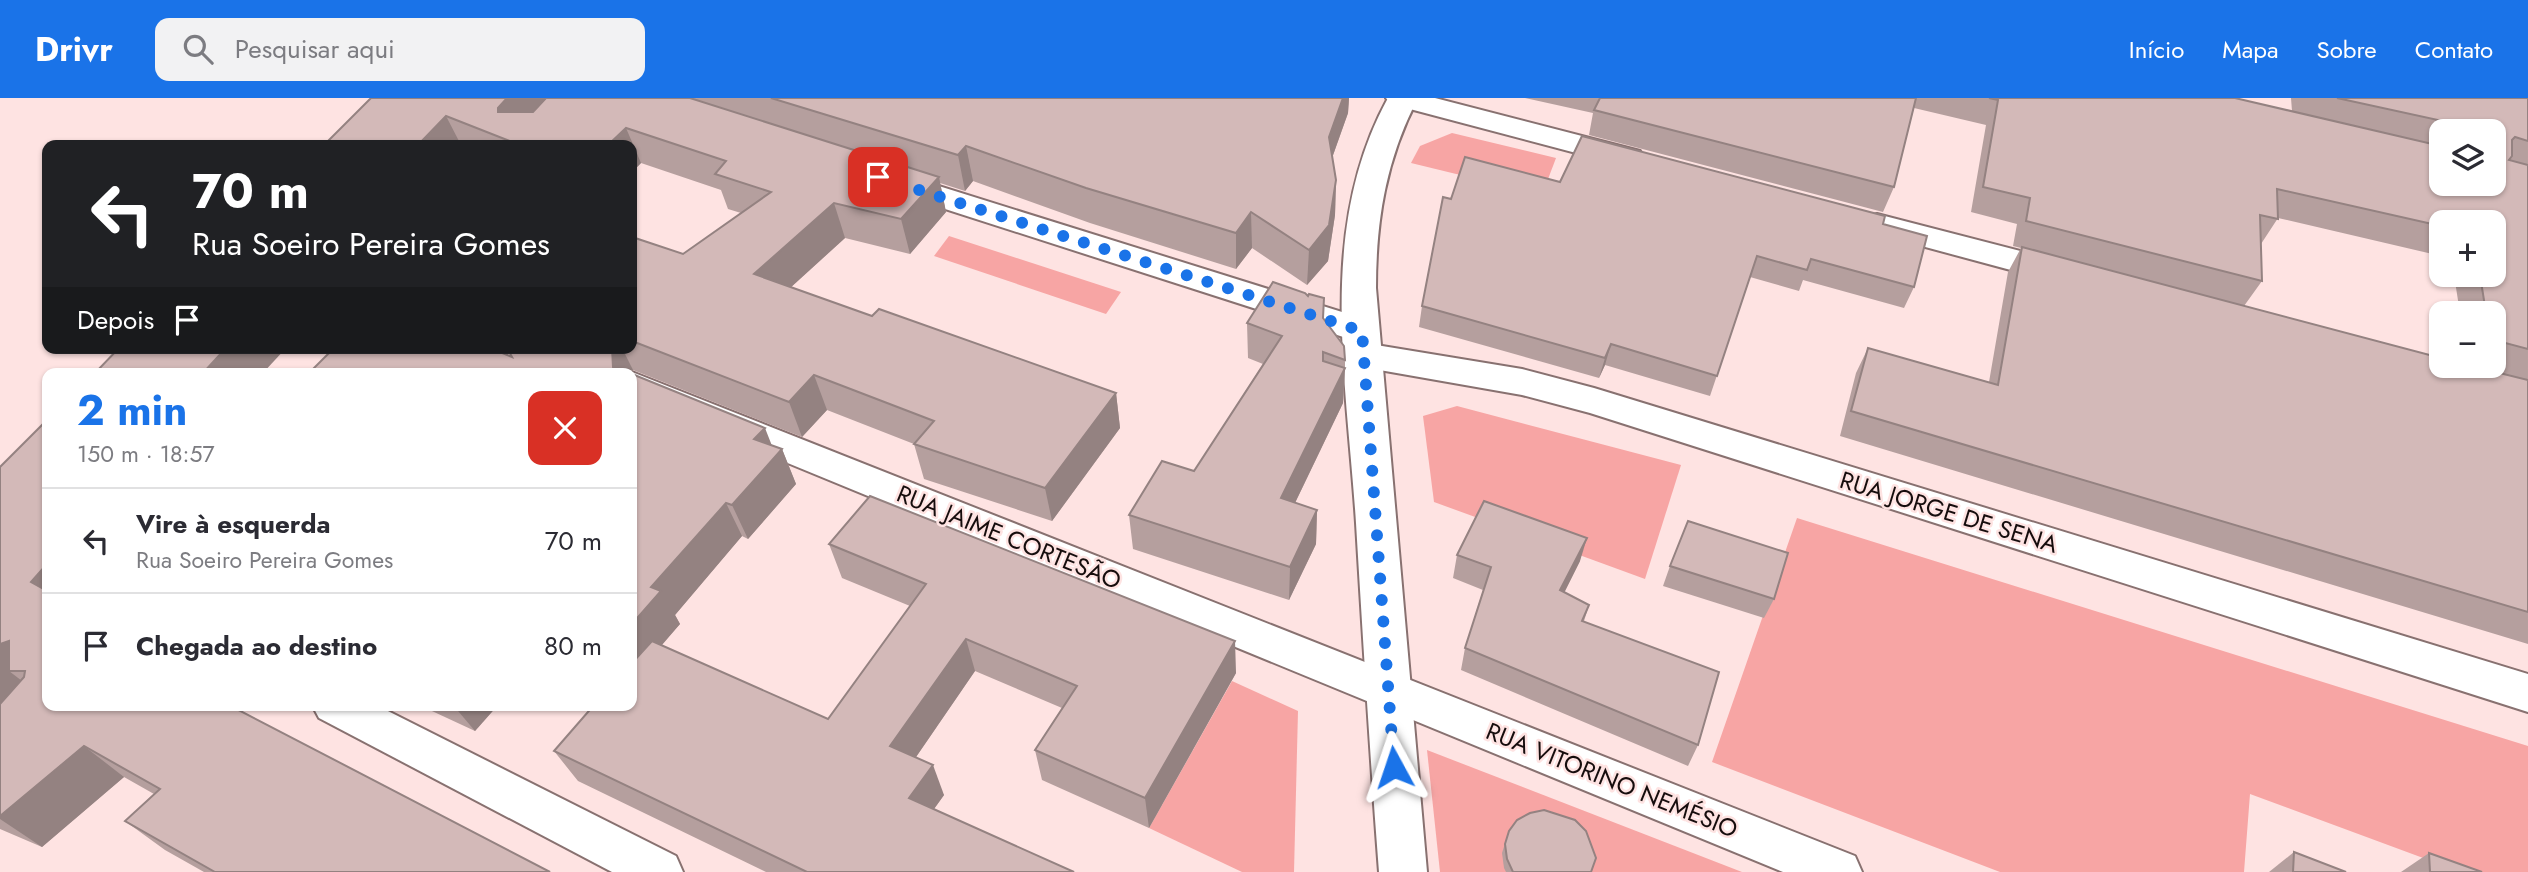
<!DOCTYPE html>
<html lang="pt">
<meta charset="utf-8">
<style>
:root{--surface:#fff;--page:#f2f2f3;--text:#2b2b33;--muted:#7c7c81;--line:#e1e1e2;--accent:#1a73e8}
body{margin:0;font-family:Jost,sans-serif;background:var(--page);color:var(--text);height:100vh;display:flex;flex-direction:column;font-size:26px;white-space:nowrap}
*{box-sizing:border-box;margin:0}
p{font-size:23px;color:var(--muted)}
.icon{flex:none;width:38px;height:38px;fill:none;stroke:currentColor;stroke-width:2;stroke-linecap:round;stroke-linejoin:round}
.map{position:relative;flex:1;overflow:hidden}
.panel{position:absolute;left:42px;top:270px;width:595px;height:343px;display:flex;flex-direction:column;background:var(--surface);border-radius:14px;box-shadow:0 2px 5px #0004}
.panel>*{flex:none}
.hud{position:absolute;left:42px;top:42px;width:595px;height:214px;border-radius:14px;box-shadow:0 2px 5px #0004;background:#202124;color:#fff;overflow:hidden}
.controls{position:absolute;left:2429px;top:21px;display:grid;gap:14px}
.controls a{display:grid;place-items:center;width:77px;height:77px;border-radius:14px;background:var(--surface);box-shadow:0 2px 5px #0004;font-size:35px}
.pin{position:absolute;display:grid;place-items:center;width:60px;height:60px;color:#fff;margin:-30px;border-radius:14px;box-shadow:0 4px 10px #0006}
.me{position:absolute;width:77px;margin:-38px;rotate:355deg;stroke-linejoin:round;filter:drop-shadow(0 0 5px #0008)}
.turn{display:flex;align-items:center;gap:24px;height:147px;padding:0 35px;font-size:32px}
.turn .icon{width:91px;height:91px;stroke-width:2.5}
.turn b{display:block;font-size:49px;line-height:60px}
.then{display:flex;align-items:center;height:66px;padding:0 35px;background:#0003;gap:14px;font-size:26px}
.round{display:grid;place-items:center;flex:none;width:74px;height:74px;border-radius:14px;background:var(--page)}
.head{display:flex;align-items:center;justify-content:space-between;height:119px;padding:0 35px}
h1{font-size:42px;font-weight:700;line-height:52px;color:var(--accent)}
ul{padding:0;list-style:none}
li{display:flex;align-items:center;gap:21px;height:105px;padding:0 35px;border-top:2px solid var(--line)}
li div{flex:1}
li b{display:block;font-size:26px}
li em{font-style:normal}
header{display:flex;align-items:center;gap:42px;box-sizing:border-box;height:98px;padding:0 35px;background:var(--accent);color:#fff}
header strong{font-size:33px}
nav{display:flex;gap:38px;margin-inline-start:auto;font-size:24px}
.search{width:490px;height:63px;background:var(--page);display:flex;align-items:center;gap:18px;box-sizing:border-box;padding:0 24px;border-radius:14px;color:var(--muted);font-size:26px}
.map>svg:first-child{display:block}
</style>
<header>
<strong>Drivr</strong>
<div class="search"><svg class="icon" aria-label="search" viewBox="0 0 24 24"><circle cx="10" cy="10" r="6"/><path d="M15 15l6 6"/></svg>Pesquisar aqui</div>
<nav><a>Início</a><a>Mapa</a><a>Sobre</a><a>Contato</a></nav>
</header>
<div class="map">
<svg width="2528" height="774" viewBox="0 0 2528 774">
<rect width="100%" height="100%" fill="#fee3e2"/>
<!-- green -->
<g fill="#f7a5a4">
<path d="M1452,35L1556,60L1542,97L1411,65L1420,48Z"/>
<path d="M949,138L1121,194L1106,216L934,158Z"/>
<path d="M1457,308L1681,367L1645,481L1434,404L1423,318Z"/>
<path d="M1797,420L2528,648V774H2461L2250,696L2244,774H2000L1712,664Z"/>
<path d="M1232,583L1298,613L1294,774H1242L1149,730Z"/>
<path d="M1427,652L1742,774H1440Z"/>
</g>
<g fill="none" stroke-linecap="round" stroke-linejoin="round">
<!-- street casing -->
<g stroke="#887170" stroke-width="4">
<g id="street">
<path d="M1386,0H1435L1640,53L1644,60L1640,67L1629,69L1391,6Z"/>
<path d="M894,74L1374,224L1379,233L1374,242L1362,245L883,91L878,84L883,77Z"/>
<path d="M1877,116L2078,168L2083,176L2078,184L2066,187L1866,133L1861,126L1866,119Z"/>
<path d="M1364,245L1522,271L1594,290L2528,576V614L1590,315L1522,297L1351,267L1346,258L1351,249Z"/>
<path d="M632,274L1855,758L1862,774H1783L632,301V275H629Z"/>
<path d="M312,607H376L676,758L683,774H612L319,620Z"/>
</g>
</g>
<!-- secondary casing -->
<g stroke="#887170" stroke-width="4">
<path id="secondary" d="M1388,0H1418C1386,61 1376,122 1376,190L1427,774H1379C1370,658 1363,542 1356,425C1347,283 1316,131 1388,0Z"/>
</g>
<!-- street -->
<use href="#street" fill="#fff" fill-rule="evenodd"/>
<!-- secondary -->
<use href="#secondary" fill="#fff" fill-rule="evenodd"/>
</g>
<!-- wall -->
<g fill="#b59f9e" fill-rule="evenodd">
<path d="M371,0H1349L1348,15L1332,60L1336,82L1335,117L1328,163L1307,187L1252,150L1236,171L1090,125L973,83L965,93L940,85L946,114L910,156L845,140L791,189L872,218L1116,295L1120,330L1052,423L924,381L914,346L827,312L802,339L633,272L628,273L629,275L512,259L507,250H632V139L683,156L741,115L728,111L721,92L641,65L632,74V47H324Z"/>
<path d="M1525,0H2235L2292,13L2291,0H2528V546L1840,338L1856,275L1868,250L1989,284L2008,174L2021,150L2013,148L2017,126L1971,114L1986,27L1914,10L1894,89L1883,114L1589,37L1593,15ZM2441,33H2494L2441,86ZM2278,120L2441,158V124H2494V177H2454L2460,215H2494V268H2472L2244,208L2262,183L2261,146Z"/>
<path d="M1560,84L1883,126L1914,189L1904,210L1803,182L1799,193L1750,179L1710,298L1605,267L1599,280L1419,229L1422,208L1451,101Z"/>
<path d="M1308,198L1323,220L1345,262V270L1343,305L1295,405L1317,412L1316,446L1289,502L1133,451L1129,417L1194,373L1263,266L1248,260L1247,225Z"/>
<path d="M632,276L772,348L782,351L796,386L748,441L742,438L675,517L680,526L661,547L828,621L910,508L842,480L829,446L1236,575L1149,730L1042,682L1035,652L1062,610L975,573L916,659L944,697L934,711L1074,774H766L578,683L554,653L632,607Z"/>
<path d="M0,369L47,607L550,774H204L165,752L125,723L154,696L124,679L42,749L0,731Z"/>
<path d="M1457,457L1580,463L1564,495L1589,507L1584,523L1698,647L1688,668L1461,572L1465,550L1483,492L1453,480Z"/>
<path d="M1670,468L1774,501L1764,520L1663,488Z"/>
<path d="M419,607H498L475,633Z"/>
<path d="M1509,733L1591,774H1506L1504,770L1502,755Z"/>
<path d="M2294,754L2346,774H2269Z"/>
<path d="M2429,755L2482,774H2401Z"/>
</g>
<!-- shaded-wall -->
<g fill="#948281">
<path d="M507,0H555L515,45L498,14V10Z"/>
<path d="M1343,0H1349L1348,15L1327,74L1329,39Z"/>
<path d="M446,18L461,47H418Z"/>
<path d="M626,30L641,65L632,74V47H608Z"/>
<path d="M966,48L973,83L965,93L958,57Z"/>
<path d="M939,79L946,114L910,156L901,121Z"/>
<path d="M1336,82L1335,117L1328,163L1307,187L1309,152Z"/>
<path d="M834,105L845,140L767,211L754,176Z"/>
<path d="M1251,114L1252,150L1236,171V135Z"/>
<path d="M1611,246L1605,267L1599,280L1605,260Z"/>
<path d="M226,250H286L263,275H203Z"/>
<path d="M612,250H622L633,272L628,273V275L613,269Z"/>
<path d="M1345,270L1343,305L1281,434V400Z"/>
<path d="M814,277L827,312L802,339L789,304Z"/>
<path d="M1116,295L1120,330L1052,423L1045,390Z"/>
<path d="M765,330L776,358L782,351L796,386L748,441L732,407L754,341Z"/>
<path d="M726,405L742,438L675,517L680,526L632,582V526L651,489Z"/>
<path d="M1317,412L1316,446L1289,502L1290,469Z"/>
<path d="M1587,440L1580,463L1554,515L1560,492Z"/>
<path d="M47,466V498L31,484Z"/>
<path d="M966,541L975,573L903,678L890,648Z"/>
<path d="M9,543L25,573H9L26,586L0,615V546Z"/>
<path d="M1235,543L1236,575L1149,730L1145,700Z"/>
<path d="M453,607H498L475,633Z"/>
<path d="M84,648L124,679L42,749L0,721V718Z"/>
<path d="M933,667L944,697L921,729L909,700Z"/>
</g>
<!-- building -->
<g fill="#d3b9b8" stroke="#948281" stroke-width="2">
<path d="M371,0H507L498,10V14H533L546,0H690L939,79L901,121L834,105L754,176L872,218L879,211L1116,295L1045,390L914,346L934,323L814,277L789,304L632,243V139L683,156L771,94L715,76L726,63L626,30L608,47H520L446,18L418,47H324Z"/>
<path d="M771,0H1343L1329,39L1336,82L1329,127L1309,152L1251,114L1236,135L1086,90L966,48L958,57Z"/>
<path d="M1600,0H1916L1894,89L1594,12Z"/>
<path d="M1989,0H2235L2441,48V86H2494V33H2462L2461,27L2337,0H2528V43L2515,39L2512,42V58L2509,62L2528,67V251L2494,242V215H2486L2480,177H2494V124H2441V128L2277,91L2278,121L2260,117L2262,183L2026,123L2030,100L1983,89L1998,2Z"/>
<path d="M1582,38L1885,118L1883,126L1927,138L1914,189L1811,161L1807,172L1757,158L1717,278L1611,246L1605,260L1422,208L1443,99L1451,101L1465,59L1560,84Z"/>
<path d="M2022,149L2441,260V268H2471L2528,282V514L1851,313L1868,250L1998,287Z"/>
<path d="M1273,184L1305,195L1308,198L1309,196L1324,200L1323,220L1344,248L1345,262L1323,254V263L1345,270L1281,400L1317,412L1290,469L1129,417L1162,363L1194,373L1282,238L1247,225Z"/>
<path d="M119,250H226L203,275H95Z"/>
<path d="M334,250H490L512,259L507,250H612L613,269L629,275H309Z"/>
<path d="M632,276L765,330L754,341L782,351L732,407L726,405L651,489L661,493L632,526Z"/>
<path d="M47,322V466L31,484L47,493V607H229L550,774H215L125,723L160,691L84,648L0,718V606L24,579L25,573H9V543L0,546V369Z"/>
<path d="M870,398L1235,543L1145,700L1035,652L1077,588L966,541L890,648L933,667L909,700L1074,774H807L554,653L594,607H632V565L652,543L828,621L926,486L829,446Z"/>
<path d="M1484,403L1587,440L1560,492L1589,507L1582,523L1719,574L1698,647L1465,550L1491,469L1457,457Z"/>
<path d="M1688,423L1788,455L1774,501L1670,468Z"/>
<path d="M1544,712L1575,722L1586,733L1596,760L1591,774H1513L1507,761L1505,746L1509,733L1517,722L1530,715Z"/>
<path d="M2294,754L2346,774H2293Z"/>
<path d="M2429,755L2482,774H2430Z"/>
</g>
<g fill="none" stroke-linecap="round" stroke-linejoin="round">
<!-- route -->
<path stroke="#1a73e8" stroke-width="12" stroke-dasharray="0 21.6" d="M878,79L1362,233L1394,669"/>
</g>
<g text-anchor="middle" dominant-baseline="central" stroke-width="5" stroke-linejoin="round" paint-order="stroke">
<!-- street labels -->
<g font-size="24" fill="#160d0d" stroke="#fee3e2">
<text transform="translate(1949 414) rotate(17)">RUA JORGE DE SENA</text>
<text transform="translate(1009 439) rotate(22)">RUA JAIME CORTESÃO</text>
<text transform="translate(1612 682) rotate(22)">RUA VITORINO NEMÉSIO</text>
</g>
</g>
</svg>
<div class="controls">
<a><svg class="icon" aria-label="layers" viewBox="0 0 24 24"><path d="M12 4l9 5-9 5-9-5zM3 14l9 5 9-5"/></svg></a>
<a>+</a>
<a>−</a>
</div>
<div class="pin" style="left:878px;top:79px;background:#d93025"><svg class="icon" aria-label="arrive" viewBox="0 0 24 24"><path d="M6 21V4h12l-3 4 3 4H6"/></svg></div>
<svg class="me" style="left:1394px;top:669px" viewBox="-20 -20 40 40"><path d="M0-17L14 15 0 8-14 15z" fill="#1a73e8" stroke="#fff" stroke-width="4"/></svg>
<div class="hud">
<div class="turn"><svg class="icon" aria-label="left" viewBox="0 0 24 24"><path d="M17 20v-9H6M10 6l-5 5 5 5"/></svg><div><b>70 m</b>Rua Soeiro Pereira Gomes</div></div>
<div class="then">Depois<svg class="icon" aria-label="arrive" viewBox="0 0 24 24"><path d="M6 21V4h12l-3 4 3 4H6"/></svg></div>
</div>
<section class="panel">
<div class="head"><div><h1>2 min</h1><p>150 m · 18:57</p></div><a class="round" style="background:#d93025;color:#fff"><svg class="icon" aria-label="close" viewBox="0 0 24 24"><path d="M6 6l12 12M18 6L6 18"/></svg></a></div>
<ul>
<li><svg class="icon" aria-label="left" viewBox="0 0 24 24"><path d="M17 20v-9H6M10 6l-5 5 5 5"/></svg><div><b>Vire à esquerda</b><p>Rua Soeiro Pereira Gomes</p></div><em>70 m</em></li>
<li><svg class="icon" aria-label="arrive" viewBox="0 0 24 24"><path d="M6 21V4h12l-3 4 3 4H6"/></svg><div><b>Chegada ao destino</b></div><em>80 m</em></li>
</ul>
</section>
</div>
